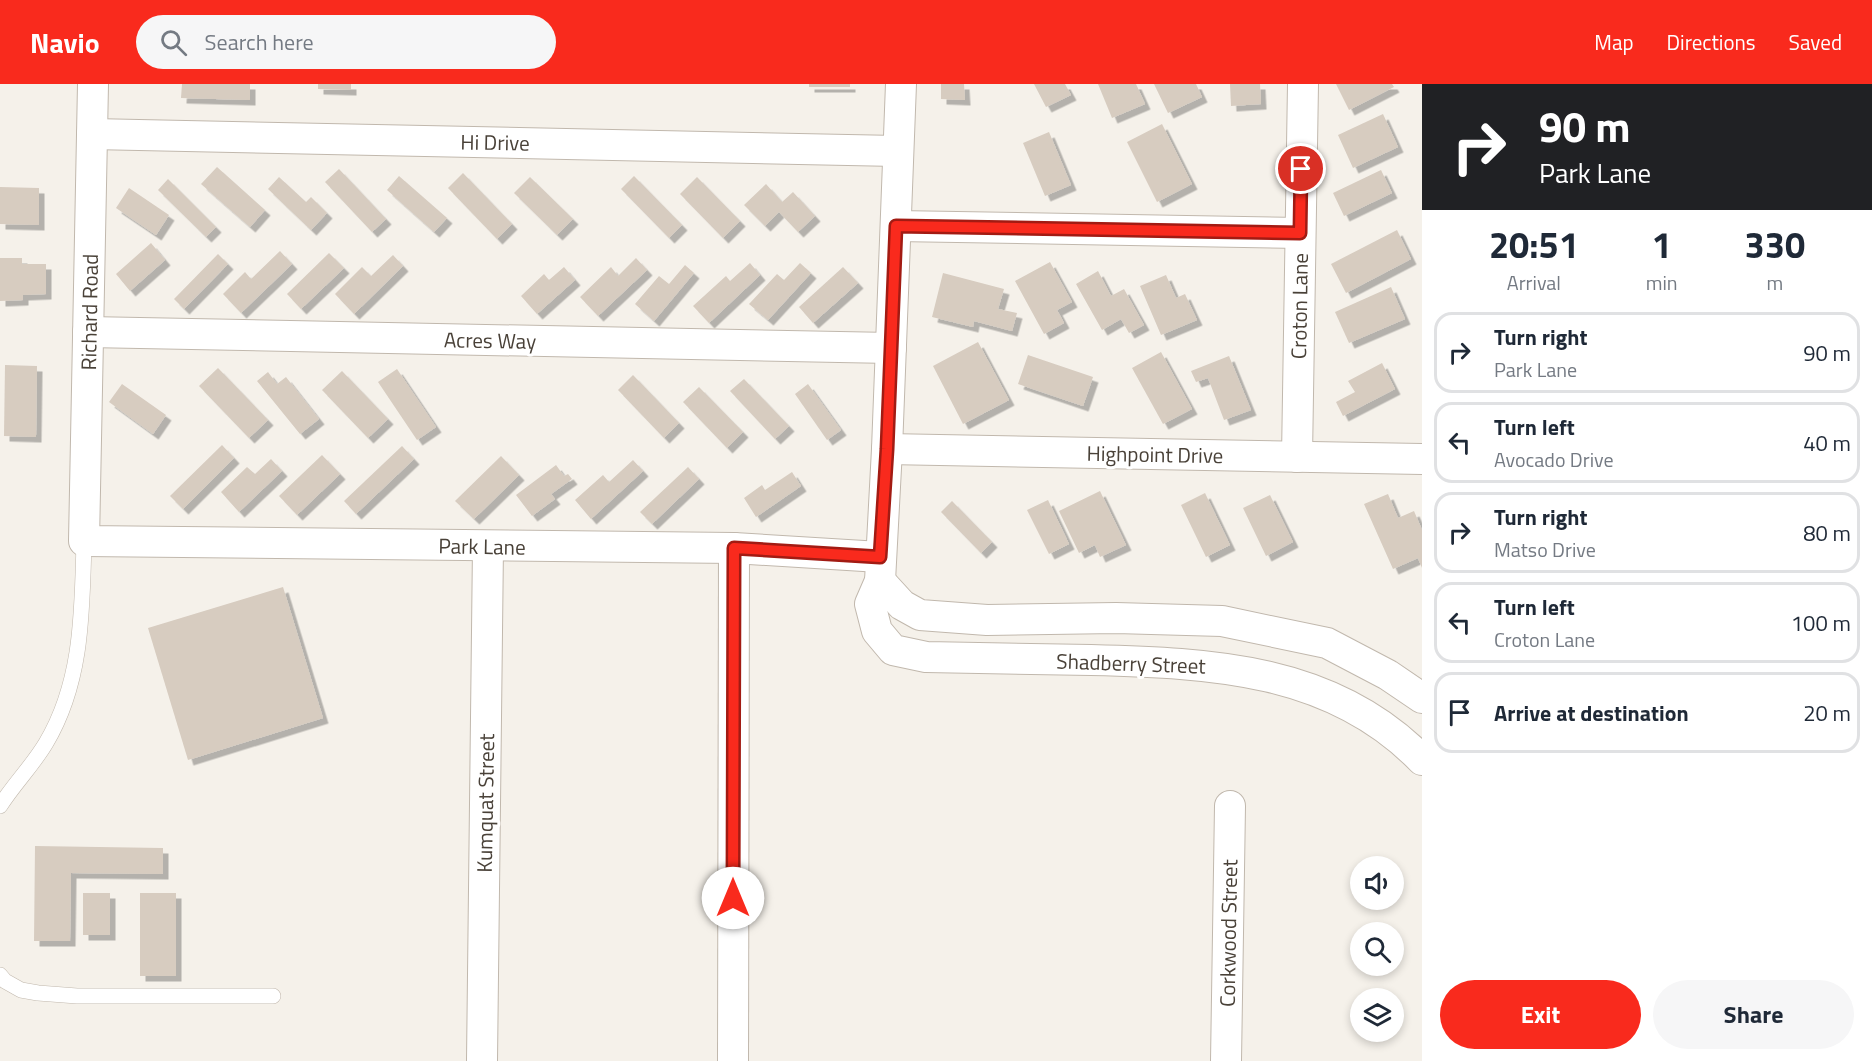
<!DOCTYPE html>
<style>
:root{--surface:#fff;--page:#f6f6f7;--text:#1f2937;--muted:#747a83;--line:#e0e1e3;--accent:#f92a1d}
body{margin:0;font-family:"Titillium Web",sans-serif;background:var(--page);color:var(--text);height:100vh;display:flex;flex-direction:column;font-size:22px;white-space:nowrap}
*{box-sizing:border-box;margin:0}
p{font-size:20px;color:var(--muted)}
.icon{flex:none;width:33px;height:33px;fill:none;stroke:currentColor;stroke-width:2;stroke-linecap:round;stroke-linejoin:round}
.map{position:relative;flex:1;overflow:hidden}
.side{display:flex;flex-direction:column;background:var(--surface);width:450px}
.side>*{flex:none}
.top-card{background:#202124;color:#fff;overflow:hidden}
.tools{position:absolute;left:1350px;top:772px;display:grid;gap:12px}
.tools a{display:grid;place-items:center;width:54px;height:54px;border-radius:50%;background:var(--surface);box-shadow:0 3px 9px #0003;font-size:30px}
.pin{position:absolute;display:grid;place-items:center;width:51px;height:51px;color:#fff;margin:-26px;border:3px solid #fff;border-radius:50%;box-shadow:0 2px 6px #0007}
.me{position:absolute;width:66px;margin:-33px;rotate:0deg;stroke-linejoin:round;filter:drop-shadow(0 0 4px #0008)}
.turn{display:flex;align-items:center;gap:21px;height:126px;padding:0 18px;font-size:27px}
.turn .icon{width:78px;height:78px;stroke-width:2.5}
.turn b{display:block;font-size:42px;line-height:51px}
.eta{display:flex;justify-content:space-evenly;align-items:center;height:102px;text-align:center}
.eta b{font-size:36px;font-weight:700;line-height:42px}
.button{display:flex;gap:12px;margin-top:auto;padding:12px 18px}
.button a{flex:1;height:69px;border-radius:36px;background:var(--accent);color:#fff;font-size:24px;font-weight:700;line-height:69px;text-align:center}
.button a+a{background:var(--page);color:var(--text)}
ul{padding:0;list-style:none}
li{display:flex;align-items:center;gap:18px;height:81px;margin:0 12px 9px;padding:0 6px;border:3px solid var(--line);border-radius:18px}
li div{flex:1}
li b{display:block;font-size:22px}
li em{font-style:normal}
header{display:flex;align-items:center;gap:36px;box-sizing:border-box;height:84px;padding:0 30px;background:var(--accent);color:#fff}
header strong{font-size:28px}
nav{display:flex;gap:33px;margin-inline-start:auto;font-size:21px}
.search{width:420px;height:54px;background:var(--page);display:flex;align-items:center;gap:15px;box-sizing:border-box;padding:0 21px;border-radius:33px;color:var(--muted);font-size:22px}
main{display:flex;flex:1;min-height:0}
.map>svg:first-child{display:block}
</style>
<header>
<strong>Navio</strong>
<div class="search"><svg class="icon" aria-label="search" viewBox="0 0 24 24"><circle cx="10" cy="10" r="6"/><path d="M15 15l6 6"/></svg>Search here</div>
<nav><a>Map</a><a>Directions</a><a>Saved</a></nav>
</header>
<main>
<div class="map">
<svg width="1422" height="977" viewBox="0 0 1422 977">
<defs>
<filter id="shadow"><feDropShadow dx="5.5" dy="5.5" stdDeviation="0" flood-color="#0004"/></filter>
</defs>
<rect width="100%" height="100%" fill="#f5f1ea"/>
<!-- building -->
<g fill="#d7ccc0" filter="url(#shadow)">
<path d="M182,0H250V16L181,14Z"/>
<path d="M318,0H351V6L318,5Z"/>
<rect x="809" y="0" width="41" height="3"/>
<path d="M941,0H964L965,16L941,15Z"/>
<path d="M1034,0H1065L1071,11L1046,23Z"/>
<path d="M1098,0H1136L1145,20L1112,34Z"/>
<path d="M1154,0H1196L1202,13L1168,29Z"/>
<path d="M1230,0H1260L1261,20L1231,22Z"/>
<path d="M1336,0H1392L1394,3L1349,26Z"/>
<path d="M1383,30L1398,63L1353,84L1338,51Z"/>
<path d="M1162,40L1192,100L1157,118L1127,58Z"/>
<path d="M1049,48L1071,101L1045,112L1023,59Z"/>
<path d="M217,83L265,126L250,143L201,100Z"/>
<path d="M339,85L386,135L372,148L325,98Z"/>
<path d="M1381,86L1392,109L1344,132L1333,109Z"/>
<path d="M463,89L512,140L497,155L448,104Z"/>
<path d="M399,92L447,134L434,148L387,106Z"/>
<path d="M634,92L682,141L669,154L621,105Z"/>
<path d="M279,93L306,118L311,113L327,129L311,146L268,105Z"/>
<path d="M530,93L573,135L557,151L514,109Z"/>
<path d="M697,93L740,137L723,154L680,110Z"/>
<path d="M168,95L216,143L206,153L158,106Z"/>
<path d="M766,100L782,118L793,108L815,132L798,148L779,128L765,142L744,121Z"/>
<path d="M0,103L39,104V141L0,140Z"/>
<path d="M129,104L169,131L156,151L116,124Z"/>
<path d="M1397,146L1411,175L1346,209L1331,180Z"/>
<path d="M151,159L165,176L130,207L116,190Z"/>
<path d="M280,167L292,180L241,229L223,210L245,188L251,195Z"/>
<path d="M329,169L344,184L301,225L287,210Z"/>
<path d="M218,170L228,180L184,225L174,215Z"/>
<path d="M393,171L403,182L354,230L335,210L362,183L371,192Z"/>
<path d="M0,174H22V180H46V210L23,211V216L0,217Z"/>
<path d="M636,174L647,186L598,232L580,213L611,183L618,192Z"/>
<path d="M1050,178L1072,218L1057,226L1064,239L1044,250L1015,197Z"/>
<path d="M750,179L760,191L709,239L693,222L726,192L730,197Z"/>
<path d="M800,179L811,189L768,236L749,220L777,190L784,196Z"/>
<path d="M685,181L694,189L654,237L635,220L659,192L669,200Z"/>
<path d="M564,183L575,196L537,230L521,212L544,190L549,196Z"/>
<path d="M843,183L858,199L813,239L799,223Z"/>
<path d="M1098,187L1111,212L1124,205L1144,241L1129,249L1121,235L1102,246L1076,200Z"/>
<path d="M943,189L1004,205L998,225L1017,229L1012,247L974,237L973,243L932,233Z"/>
<path d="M1166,191L1176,214L1185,210L1197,236L1161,251L1140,202Z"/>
<path d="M1391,203L1405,235L1349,259L1335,228Z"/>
<path d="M978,258L1009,316L963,340L933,282Z"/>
<path d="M1161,268L1192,325L1163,340L1132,284Z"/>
<path d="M1028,271L1093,293L1083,322L1018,300Z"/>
<path d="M1229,272L1251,326L1224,336L1208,294L1196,298L1191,287Z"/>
<path d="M1382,279L1395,305L1343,332L1336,318L1355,308L1348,297Z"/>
<path d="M5,281L37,282L36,353L4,352Z"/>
<path d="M218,284L268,336L249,354L199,302Z"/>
<path d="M397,285L436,343L417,356L378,298Z"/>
<path d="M342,287L388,335L368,354L322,306Z"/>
<path d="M268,288L277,300L286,293L319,335L300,350L257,297Z"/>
<path d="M633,291L679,339L664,354L618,306Z"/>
<path d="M744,295L789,342L775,355L730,307Z"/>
<path d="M122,300L166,331L153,350L109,318Z"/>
<path d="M808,300L841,346L827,356L795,310Z"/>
<path d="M699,303L743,348L727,364L683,318Z"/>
<path d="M222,361L234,374L183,425L170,412Z"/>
<path d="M402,362L414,375L356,430L344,417Z"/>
<path d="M322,371L340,390L297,431L279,412Z"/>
<path d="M501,372L519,391L474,435L455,417Z"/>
<path d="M271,375L282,387L239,428L221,408L247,383L255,390Z"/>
<path d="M633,376L643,387L591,435L575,416L603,391L609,398Z"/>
<path d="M556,381L564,392L568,390L572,395L551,410L555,415L532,432L516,411Z"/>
<path d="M688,383L699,395L652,440L640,428Z"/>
<path d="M792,388L801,402L756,433L744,414L762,401L765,406Z"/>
<path d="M1100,407L1126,461L1100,473L1095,461L1079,469L1059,427Z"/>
<path d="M1205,409L1230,461L1206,473L1181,421Z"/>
<path d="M1388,410L1398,434L1414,427L1422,446V484L1418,474L1393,485L1364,420Z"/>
<path d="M1270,411L1293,458L1266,472L1243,424Z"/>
<path d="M1048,416L1069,460L1049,470L1027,426Z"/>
<path d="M952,417L992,458L981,469L941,428Z"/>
<path d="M283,503L323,634L188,676L148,544Z"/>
<path d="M35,762L163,764V790L71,789L70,857H34Z"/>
<rect x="83" y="809" width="27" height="42"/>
<rect x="140" y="809" width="36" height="83"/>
</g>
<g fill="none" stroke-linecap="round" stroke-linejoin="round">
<!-- lane casing -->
<g stroke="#c1b8ad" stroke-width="16">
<g id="lane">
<path d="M0,722C14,700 33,681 46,659C83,597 82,526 84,457"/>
<path d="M0,891L5,897L21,906L38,909L77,912H273"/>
</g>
</g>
<!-- street casing -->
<g stroke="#c1b8ad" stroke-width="32">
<g id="street">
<path d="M93,0L84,457L734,464L880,473"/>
<path d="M901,0L887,365L880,497L870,520L877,547L893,566L926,573C981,574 1036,575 1091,576C1211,579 1333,584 1422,676"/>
<path d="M92,50L897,67"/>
<path d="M896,142L1300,149"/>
<path d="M88,248L891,264"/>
<path d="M887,365L1422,375"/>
<path d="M1297,373L1303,0"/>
<path d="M880,497L902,521L920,531L987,536L1116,534L1222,537L1327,559L1388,591L1422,614"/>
<path d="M482,977L488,462"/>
<path d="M733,977L734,464"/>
<path d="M1226,977L1230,722"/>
</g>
</g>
<!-- lane -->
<use href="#lane" stroke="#fff" stroke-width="15"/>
<!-- street -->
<use href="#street" stroke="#fff" stroke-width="30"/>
</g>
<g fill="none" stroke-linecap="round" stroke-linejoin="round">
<!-- route casing -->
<g stroke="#a21b13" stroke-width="15">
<path id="route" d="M733,814L734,464L880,473L887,365L896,142L1300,149L1301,85"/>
</g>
<!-- route -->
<use href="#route" stroke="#f92a1d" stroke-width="10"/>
</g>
<g text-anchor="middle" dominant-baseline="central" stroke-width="6" stroke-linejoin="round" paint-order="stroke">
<!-- street labels -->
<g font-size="21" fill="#494138" stroke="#fff">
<text transform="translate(495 58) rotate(1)">Hi Drive</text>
<text transform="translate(1299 222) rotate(-89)">Croton Lane</text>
<text transform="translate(89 228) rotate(-89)">Richard Road</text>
<text transform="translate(490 256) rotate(1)">Acres Way</text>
<text transform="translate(1155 370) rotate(1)">Highpoint Drive</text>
<text transform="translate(482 462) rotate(1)">Park Lane</text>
<text transform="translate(1131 579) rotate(2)">Shadberry Street</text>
<text transform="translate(485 719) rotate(-89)">Kumquat Street</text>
<text transform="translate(1228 849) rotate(-89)">Corkwood Street</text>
</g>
</g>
</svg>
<div class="tools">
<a><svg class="icon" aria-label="sound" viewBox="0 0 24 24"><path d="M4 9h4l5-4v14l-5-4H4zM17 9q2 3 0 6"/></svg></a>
<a><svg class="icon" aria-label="search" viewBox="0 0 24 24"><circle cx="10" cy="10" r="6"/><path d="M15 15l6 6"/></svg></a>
<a><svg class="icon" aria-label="layers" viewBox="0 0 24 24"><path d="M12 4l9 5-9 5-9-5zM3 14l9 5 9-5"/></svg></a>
</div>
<div class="pin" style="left:1301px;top:85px;background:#d93025"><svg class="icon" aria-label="arrive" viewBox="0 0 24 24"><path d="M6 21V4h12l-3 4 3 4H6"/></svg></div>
<svg class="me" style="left:733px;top:814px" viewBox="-20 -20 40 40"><circle r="19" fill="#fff"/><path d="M0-13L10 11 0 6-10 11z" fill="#f92a1d"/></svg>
</div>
<section class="side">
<div class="top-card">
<div class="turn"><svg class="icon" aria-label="right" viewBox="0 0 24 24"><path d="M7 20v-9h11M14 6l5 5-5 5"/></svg><div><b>90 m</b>Park Lane</div></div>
</div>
<div class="eta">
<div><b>20:51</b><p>Arrival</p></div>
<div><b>1</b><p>min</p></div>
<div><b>330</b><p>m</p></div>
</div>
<ul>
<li><svg class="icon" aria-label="right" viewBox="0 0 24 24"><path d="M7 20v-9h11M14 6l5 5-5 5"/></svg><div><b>Turn right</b><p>Park Lane</p></div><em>90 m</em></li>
<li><svg class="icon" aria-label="left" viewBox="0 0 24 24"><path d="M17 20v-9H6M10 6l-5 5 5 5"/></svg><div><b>Turn left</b><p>Avocado Drive</p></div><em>40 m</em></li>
<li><svg class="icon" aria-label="right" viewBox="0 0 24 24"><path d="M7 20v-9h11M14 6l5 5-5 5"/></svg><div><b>Turn right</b><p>Matso Drive</p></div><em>80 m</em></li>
<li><svg class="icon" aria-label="left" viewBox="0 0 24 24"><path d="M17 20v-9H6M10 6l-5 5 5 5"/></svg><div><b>Turn left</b><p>Croton Lane</p></div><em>100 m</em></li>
<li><svg class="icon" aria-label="arrive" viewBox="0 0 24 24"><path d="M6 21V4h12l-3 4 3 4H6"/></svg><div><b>Arrive at destination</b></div><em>20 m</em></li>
</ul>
<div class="button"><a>Exit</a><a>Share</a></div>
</section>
</main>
